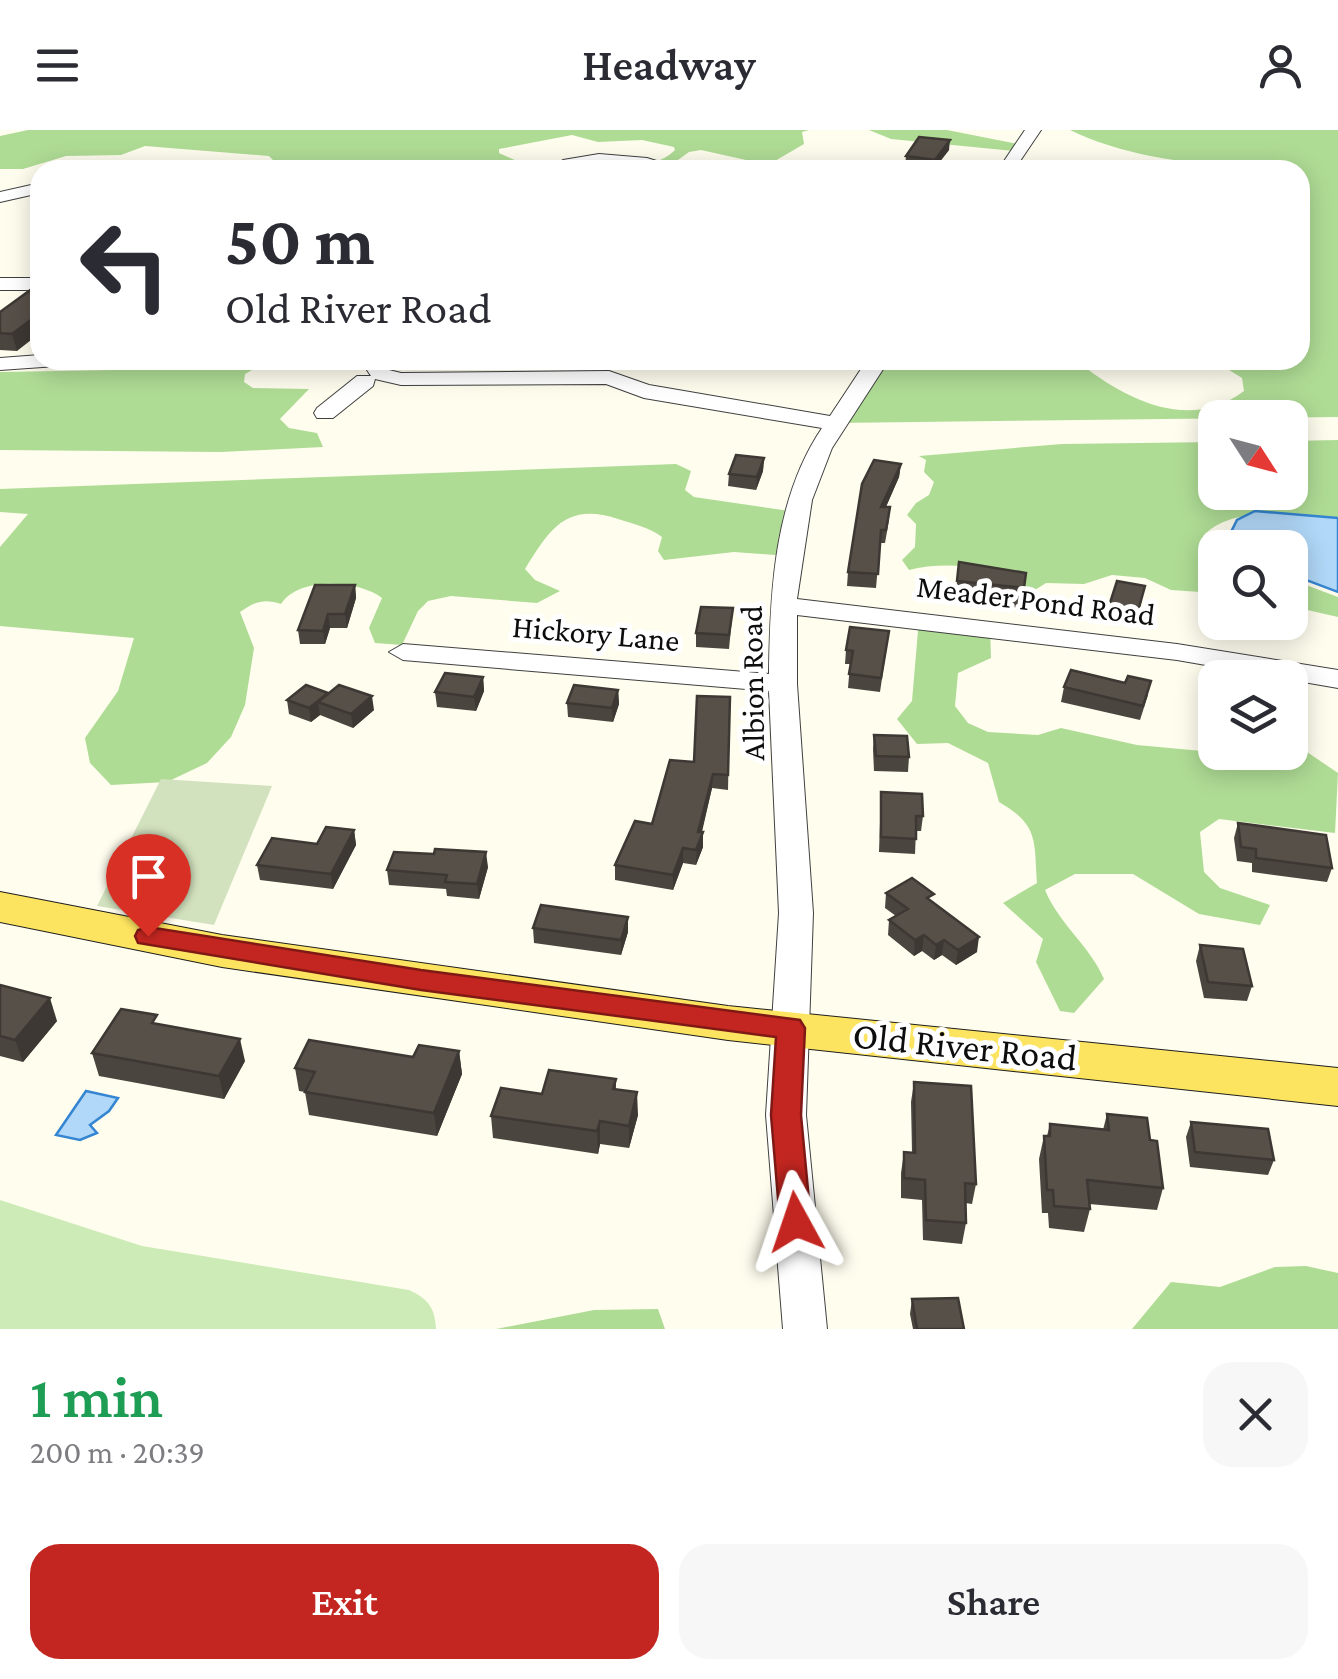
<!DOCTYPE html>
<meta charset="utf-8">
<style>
:root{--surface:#fff;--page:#f7f7f7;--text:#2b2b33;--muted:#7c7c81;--accent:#c32620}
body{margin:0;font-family:"Crimson Pro",serif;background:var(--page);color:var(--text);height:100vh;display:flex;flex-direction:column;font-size:38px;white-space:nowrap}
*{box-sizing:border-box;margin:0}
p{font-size:32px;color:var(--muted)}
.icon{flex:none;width:55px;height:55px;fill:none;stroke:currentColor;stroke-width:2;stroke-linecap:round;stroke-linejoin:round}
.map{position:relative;height:1199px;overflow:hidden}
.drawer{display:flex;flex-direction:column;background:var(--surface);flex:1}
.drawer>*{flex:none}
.banner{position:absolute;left:30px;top:30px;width:1280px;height:210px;border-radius:30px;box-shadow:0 5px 25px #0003;background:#fff;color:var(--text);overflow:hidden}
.needle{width:65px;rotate:126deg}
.tools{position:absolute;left:1198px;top:270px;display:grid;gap:20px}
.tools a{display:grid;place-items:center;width:110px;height:110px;border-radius:20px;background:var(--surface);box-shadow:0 5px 25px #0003;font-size:50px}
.pin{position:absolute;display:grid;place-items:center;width:85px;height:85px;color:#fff;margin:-102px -42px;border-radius:50% 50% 50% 0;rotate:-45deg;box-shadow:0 0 10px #0007}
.pin .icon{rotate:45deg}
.me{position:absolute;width:110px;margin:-55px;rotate:355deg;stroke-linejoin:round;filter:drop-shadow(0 0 8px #0008)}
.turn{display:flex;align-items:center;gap:35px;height:210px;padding:0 30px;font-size:45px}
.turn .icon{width:130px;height:130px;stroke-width:2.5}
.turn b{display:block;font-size:70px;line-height:85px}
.round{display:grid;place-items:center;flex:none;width:105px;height:105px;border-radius:30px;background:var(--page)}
.summary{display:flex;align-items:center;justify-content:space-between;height:170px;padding:0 30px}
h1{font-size:60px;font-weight:600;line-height:75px;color:#1e9e55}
.action{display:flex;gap:20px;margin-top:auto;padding:20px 30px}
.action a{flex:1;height:115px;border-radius:30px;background:var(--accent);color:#fff;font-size:40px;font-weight:600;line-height:115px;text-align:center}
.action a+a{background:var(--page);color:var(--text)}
header{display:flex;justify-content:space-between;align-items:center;height:130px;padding:0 30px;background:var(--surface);font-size:45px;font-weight:600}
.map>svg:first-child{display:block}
</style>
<header><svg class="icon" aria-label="menu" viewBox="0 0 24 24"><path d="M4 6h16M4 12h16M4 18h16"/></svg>Headway<svg class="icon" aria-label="person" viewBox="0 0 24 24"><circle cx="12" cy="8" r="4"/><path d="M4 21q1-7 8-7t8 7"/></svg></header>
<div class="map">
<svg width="1338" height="1199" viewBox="0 0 1338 1199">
<rect width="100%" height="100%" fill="#fffdee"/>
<!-- green -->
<path fill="#cdebb6" d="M0,1070L142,1116L409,1160C428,1169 435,1177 436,1199H0Z"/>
<!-- forest -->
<g fill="#afdc95">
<path d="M28,0H809L802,2L804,14L768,35L701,20L689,22L664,40H563C599,21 643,51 675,20L674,17L642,10L598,12L572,5L499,19V23L537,40H328L311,33H276L269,26L145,16L121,25L66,26L23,39H0V6Z"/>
<path d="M869,0H947L1018,14L1014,21L891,9Z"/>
<path d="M1070,0H1338V287L836,293L873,232L860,230H1081L1082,235C1127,270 1190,302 1244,261L1242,248L1213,230H1300V40H1278L1266,34C1204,38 1125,27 1070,0Z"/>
<path d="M170,230H270L245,244L244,252L253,258L309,259L280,289L289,298L317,303L323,317L221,322L0,320V242L114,240Z"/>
<path d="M1338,310V389C1296,387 1235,373 1203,406L1215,420V463L1171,460L1145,448L1112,445L1084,454L1046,453L1027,465L1023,452C991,436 944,431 909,440L902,430L915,417L916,394L907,385L916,373L929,365L934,352L924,342L926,330L919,326L1062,314L1215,312V362H1290V311Z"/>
<path d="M676,334L691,341L685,360L694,367L796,382L788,426L734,422L664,430L658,421L662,407C649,397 633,394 618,389C566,372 550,399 525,439L535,450L560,461L537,473L451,466L428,471L418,481L402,515L375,513L369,498L382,468C359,450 299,446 281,474C264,468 254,472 240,482L254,518L245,575L231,607L207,633L167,652L111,655L90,633L85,608L118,561L134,508L0,496V417L28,384L0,382V359Z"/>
<path d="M1290,449L1338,467V487L1290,476Z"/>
<path d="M919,489L990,496L991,528L958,543L955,576L968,593L988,602L1038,605L1061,598L1137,615L1246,625L1290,622V619L1307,622L1338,643L1335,703L1219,689L1200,702L1204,742L1220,758L1270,775L1260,795L1199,784L1133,744H1075L1045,760C1059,794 1090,816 1104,849L1074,883L1060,881L1036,832L1043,809L1003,773L1037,753C1034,710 1039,695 999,672L988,633L948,613L917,614L897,589L912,571Z"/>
<path d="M1306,1136L1338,1143V1199H1132L1171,1152L1220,1157L1275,1137Z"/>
<path d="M658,1179L665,1199H496L594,1180Z"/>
</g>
<!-- cemetery -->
<path fill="#d3e2be" d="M161,649L272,656L214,795L97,776Z"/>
<!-- water -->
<g fill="#b1d8f8" stroke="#3586d2" stroke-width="2.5">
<path d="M1255,381L1338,388V462L1290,444V418L1238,417L1231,402L1237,390Z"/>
<path d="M86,961L118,968L109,981L90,995L97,1003L80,1010L56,1005Z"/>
</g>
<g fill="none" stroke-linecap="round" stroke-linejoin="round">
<!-- minor casing -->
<g stroke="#404040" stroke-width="2">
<g id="minor">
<path d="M1025,0H1041L1014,40H998Z"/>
<path d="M599,24L647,28L685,40L599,34L547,40L563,30Z"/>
<path d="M40,53V63L0,72V62Z"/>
<rect x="0" y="148" width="40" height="12"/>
<path d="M40,225V230H68L57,236L0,240V228Z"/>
<path d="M375,230H397L389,240L401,243L609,241L649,255L830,286L867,230H889L832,318L812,370L797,469L1177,514L1338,540V558L1177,530L797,485V554L813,783L806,985L827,1199H783L766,985L779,783L769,561L403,530L389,522L403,514L769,544C770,462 774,369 822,298L644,268L606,254L401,255L375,249L373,256L333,288H317L314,283L317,278L357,246H371L367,240Z"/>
</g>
</g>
<!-- major casing -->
<g stroke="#1e1e1e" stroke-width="2">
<path id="major" d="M0,762L222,805L728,876L1338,938V976L728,910L222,837L0,792Z"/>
</g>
<!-- minor -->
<use href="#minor" fill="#fff" fill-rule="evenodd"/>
<!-- major -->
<use href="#major" fill="#fde460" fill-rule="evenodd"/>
</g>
<!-- wall -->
<g fill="#4b453f">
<path d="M949,20L934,39L905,36L906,26Z"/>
<path d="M40,153L17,221L0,220V182Z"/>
<path d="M764,328L763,341L756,360L728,356L729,344Z"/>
<path d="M901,334L899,347L886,377H890L889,390L885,413H880L876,458L847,456L848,442Z"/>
<path d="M959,432L1026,443L1021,478L955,471Z"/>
<path d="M355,455L356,468L347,498H330L325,514H300L298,500Z"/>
<path d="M1142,470L1135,495L1106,489L1109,476Z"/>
<path d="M733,478L729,519L696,517V503Z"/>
<path d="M889,501L880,562L848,558L850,534H845L846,520Z"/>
<path d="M483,547L484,561L476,581L437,577L435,562Z"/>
<path d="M306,555L374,580L353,598L320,585L311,592L289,584L287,570Z"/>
<path d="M1064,557L1148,565L1140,590L1061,572Z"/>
<path d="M618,560L619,574L613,592L568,587L567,573Z"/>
<path d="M730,567L728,660L712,658L702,702H703V717L696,735L683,733L673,760L615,750V735L652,694L694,632Z"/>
<path d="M874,605L909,627L908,642L874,641L873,619Z"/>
<path d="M881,662L923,686L921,701H916L915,724L879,722Z"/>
<path d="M1238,693L1332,738L1327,752L1252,742V733L1237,731L1234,708Z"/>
<path d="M354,700L356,715L333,759L260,750L257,735Z"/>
<path d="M488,737L479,769L447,766L446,759L389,755L387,740Z"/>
<path d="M886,763L932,772L977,822L956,835L942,825L934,830L922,821L914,826L888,805L889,790L896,786L885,778Z"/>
<path d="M628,787V802L621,825L534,813L533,798Z"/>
<path d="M1200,815L1252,856L1247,871L1204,868L1196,831Z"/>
<path d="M0,855L57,891L23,932L0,926Z"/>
<path d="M159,894L245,931L224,969L99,946L92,923Z"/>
<path d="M459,921L462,944L437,1006L309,985L305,962L299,961L295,938Z"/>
<path d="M616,949V959L638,985L629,1018L600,1014L598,1024L493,1008L491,986L542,964Z"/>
<path d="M914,952L976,1054L972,1074L965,1073L966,1093L962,1114L923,1110L922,1070L901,1068V1043L904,1022L912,1023L911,972Z"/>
<path d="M1107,984L1150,1010L1163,1058L1157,1080L1089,1074L1090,1079L1084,1102L1049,1098L1048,1083H1042L1039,1029L1044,1006H1047L1050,994L1103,1000Z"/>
<path d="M1191,992L1274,1030L1268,1045L1190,1037L1186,1007Z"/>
<path d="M912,1169L964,1199H913L910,1184Z"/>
</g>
<!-- shaded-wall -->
<g fill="#3d3833">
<path d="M950,10L949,20L934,39L935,30Z"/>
<path d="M40,183V203L17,221L12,204Z"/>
<path d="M764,328L763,341L756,360L757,347Z"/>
<path d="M901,334L899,347L880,390L881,377Z"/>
<path d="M355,455L356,468L347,498L345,484Z"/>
<path d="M328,484L330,498L325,514L323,501Z"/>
<path d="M483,547L484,561L476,581L474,567Z"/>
<path d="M618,560L619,574L613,592L612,578Z"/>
<path d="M328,563L318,572L320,585L311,592L309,578Z"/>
<path d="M372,566L374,580L353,598L351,584Z"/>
<path d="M713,644L712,658L699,712L703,702V717L696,735L698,702Z"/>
<path d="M354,700L356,715L333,759L331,744Z"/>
<path d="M683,718V733L673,760V745Z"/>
<path d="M486,722L488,737L479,769L477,754Z"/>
<path d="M628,787V802L621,825V810Z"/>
<path d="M924,805L922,821L914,826L915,810Z"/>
<path d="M979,807L977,822L956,835L958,820Z"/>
<path d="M944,810L942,825L934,830L936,815Z"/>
<path d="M50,868L57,891L23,932L15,910Z"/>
<path d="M240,909L245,931L224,969L219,946Z"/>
<path d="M459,921L462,944L437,1006L434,983Z"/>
<path d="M637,962L638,985L629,1018V996Z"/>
<path d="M600,991V1014L598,1024L597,1001Z"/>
</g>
<!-- building -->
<g fill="#575049" stroke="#3d3833" stroke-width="2.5">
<path d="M919,7L950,10L935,30L906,26Z"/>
<path d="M40,153V183L12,204L0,203V182Z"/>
<path d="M736,325L764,328L757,347L729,344Z"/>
<path d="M874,330L901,334L881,377H890L886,400H881L878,444L848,442L862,354Z"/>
<path d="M959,432L1026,443L1024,458L957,451Z"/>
<path d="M1117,451L1145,456L1138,481L1109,476Z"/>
<path d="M315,455H355L345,484H328L323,501L298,500Z"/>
<path d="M701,477L733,478L729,505L696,503Z"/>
<path d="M850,497L889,501L881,548L849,544L853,521L846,520Z"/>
<path d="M1071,540L1125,553L1128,546L1151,551L1143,576L1064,557Z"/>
<path d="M445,543L483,547L474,567L435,562Z"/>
<path d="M306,555L328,563L309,578L287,570Z"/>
<path d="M339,555L372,566L351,584L318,572Z"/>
<path d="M574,555L618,560L612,578L567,573Z"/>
<path d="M697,566L730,567L728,645L713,644L698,702H703L696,720L683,718L673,745L615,735L635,691L652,694L670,630L694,632Z"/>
<path d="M874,605L907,606L909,627L876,626Z"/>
<path d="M881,662L922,664L923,686H916V709L881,707Z"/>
<path d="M1238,693L1326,705L1332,738L1256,728V719L1241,717Z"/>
<path d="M326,697L354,700L331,744L257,735L272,708L317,714Z"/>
<path d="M435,719L486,722L477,754L445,752L447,745L387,740L394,722L434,724Z"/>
<path d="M912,748L934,764L927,768L979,807L958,820L944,810L936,815L924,805L915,810L889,790L908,779L886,763Z"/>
<path d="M541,775L628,787L621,810L533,798Z"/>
<path d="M1200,815L1243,819L1252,856L1208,852Z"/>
<path d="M0,855L50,868L15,910L0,906Z"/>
<path d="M121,879L157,885L152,893L240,909L219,946L92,923Z"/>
<path d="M309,910L413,927L419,915L459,921L434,983L305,962L315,942L295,938Z"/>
<path d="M549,940L616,949L613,959L637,962L629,996L600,991L597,1001L491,986L501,958L542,964Z"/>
<path d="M914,952L971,956L976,1054L965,1053L966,1093L926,1090L925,1050L904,1048V1022L915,1023Z"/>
<path d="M1107,984L1147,988L1150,1010L1157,1011L1163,1058L1087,1050L1090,1079L1054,1076L1053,1060H1047L1044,1006H1050V994L1109,1000Z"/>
<path d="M1191,992L1268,999L1274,1030L1195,1022Z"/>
<path d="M958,1168L964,1199H917L912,1169Z"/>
</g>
<!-- route -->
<path fill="#c32620" stroke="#7f1915" stroke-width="2.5" d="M148,797L421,840L800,890L805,898L801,985L811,1092L807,1102L796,1106L784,1102L780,1092L771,985L776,907L421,860L138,813L135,806L138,800Z"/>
<g text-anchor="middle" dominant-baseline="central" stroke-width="10" stroke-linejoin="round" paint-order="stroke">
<!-- street labels -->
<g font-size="32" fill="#0d0d0d" stroke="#fff">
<text transform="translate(1036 470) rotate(7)">Meader Pond Road</text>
<text transform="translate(596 503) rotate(5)">Hickory Lane</text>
<text transform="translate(752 553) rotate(-91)">Albion Road</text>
</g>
<!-- near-street labels -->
<g font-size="38" fill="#0d0d0d" stroke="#fff">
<text transform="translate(965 916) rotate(6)">Old River Road</text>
</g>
</g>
</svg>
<div class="tools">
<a><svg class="needle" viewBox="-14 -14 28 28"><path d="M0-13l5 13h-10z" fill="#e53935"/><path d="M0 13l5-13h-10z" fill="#7c7c81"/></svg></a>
<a><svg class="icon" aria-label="search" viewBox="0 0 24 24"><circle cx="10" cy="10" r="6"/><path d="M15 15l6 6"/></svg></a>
<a><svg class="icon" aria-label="layers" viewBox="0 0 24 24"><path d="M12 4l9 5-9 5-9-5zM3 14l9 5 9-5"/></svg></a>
</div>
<div class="pin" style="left:148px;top:806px;background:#d93025"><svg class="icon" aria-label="arrive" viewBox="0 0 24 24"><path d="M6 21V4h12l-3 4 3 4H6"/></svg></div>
<svg class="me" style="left:796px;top:1092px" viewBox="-20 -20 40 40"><path d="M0-17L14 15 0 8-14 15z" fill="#c32620" stroke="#fff" stroke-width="4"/></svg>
<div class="banner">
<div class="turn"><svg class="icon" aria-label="left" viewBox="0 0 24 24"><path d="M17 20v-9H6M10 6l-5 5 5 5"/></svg><div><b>50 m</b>Old River Road</div></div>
</div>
</div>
<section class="drawer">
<div class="summary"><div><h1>1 min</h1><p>200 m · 20:39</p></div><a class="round"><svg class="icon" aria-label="close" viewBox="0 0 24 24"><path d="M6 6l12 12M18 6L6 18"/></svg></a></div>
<div class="action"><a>Exit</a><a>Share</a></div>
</section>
